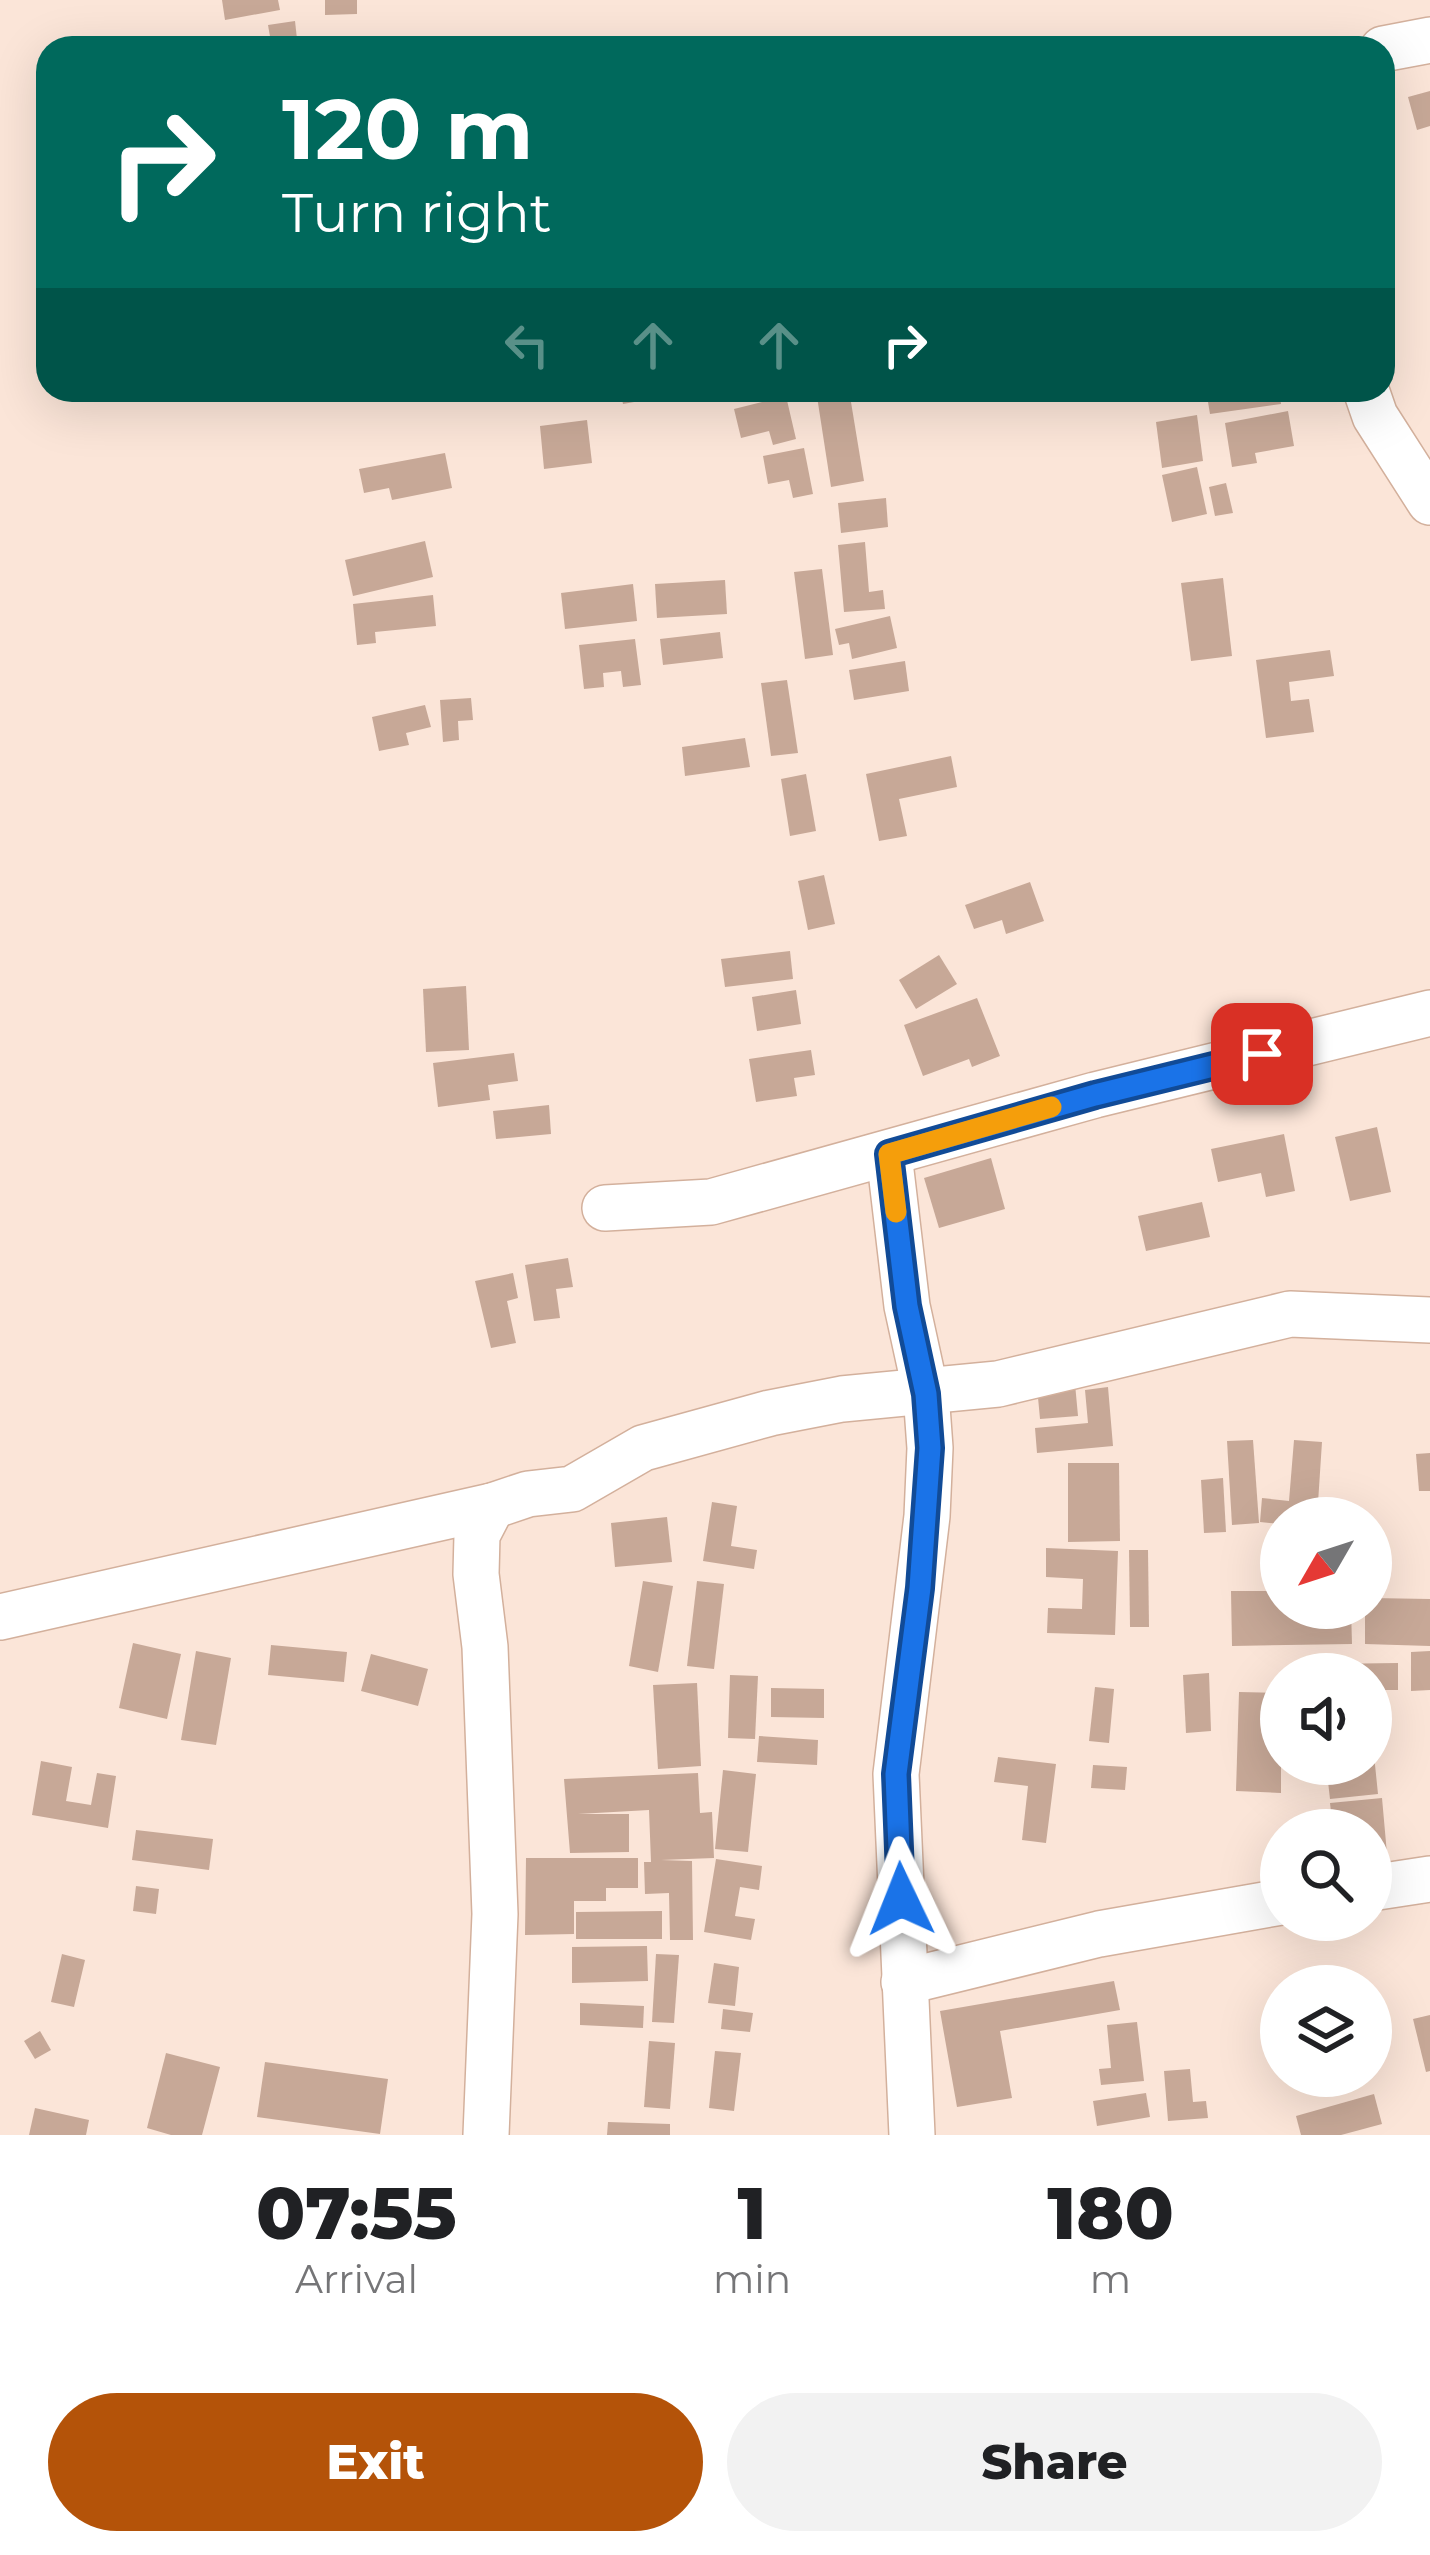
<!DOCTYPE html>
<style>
:root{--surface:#fff;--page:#f2f2f2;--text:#202124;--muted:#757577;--accent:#b45309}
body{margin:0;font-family:Montserrat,sans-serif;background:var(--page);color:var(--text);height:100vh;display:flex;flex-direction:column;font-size:45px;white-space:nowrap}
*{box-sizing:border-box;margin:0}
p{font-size:39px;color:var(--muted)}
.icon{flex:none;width:66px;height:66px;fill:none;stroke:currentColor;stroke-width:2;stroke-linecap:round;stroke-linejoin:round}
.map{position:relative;height:2135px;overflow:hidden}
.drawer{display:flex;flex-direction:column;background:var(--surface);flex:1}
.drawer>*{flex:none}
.banner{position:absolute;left:36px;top:36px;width:1359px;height:366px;border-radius:36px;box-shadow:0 12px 48px #0002;background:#00695c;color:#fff;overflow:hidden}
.needle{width:78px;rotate:231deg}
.tools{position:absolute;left:1260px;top:1497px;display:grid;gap:24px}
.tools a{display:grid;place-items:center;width:132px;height:132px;border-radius:50%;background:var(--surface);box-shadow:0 12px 48px #0002;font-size:60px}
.pin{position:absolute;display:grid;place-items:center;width:102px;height:102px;color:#fff;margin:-51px;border-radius:24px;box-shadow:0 6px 18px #0006}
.me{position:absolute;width:132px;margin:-66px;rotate:358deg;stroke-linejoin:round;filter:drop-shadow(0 0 9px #0008)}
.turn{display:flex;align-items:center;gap:42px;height:252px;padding:0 48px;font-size:54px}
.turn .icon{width:156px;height:156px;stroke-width:2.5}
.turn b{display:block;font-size:84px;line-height:102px}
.lanes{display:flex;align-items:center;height:114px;padding:0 48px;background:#0003;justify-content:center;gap:60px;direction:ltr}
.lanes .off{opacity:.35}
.eta{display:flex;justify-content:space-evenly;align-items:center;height:204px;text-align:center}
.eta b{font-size:72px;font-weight:800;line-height:84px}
.button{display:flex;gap:24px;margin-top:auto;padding:24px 48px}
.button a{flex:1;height:138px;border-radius:72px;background:var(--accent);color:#fff;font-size:48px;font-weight:800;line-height:138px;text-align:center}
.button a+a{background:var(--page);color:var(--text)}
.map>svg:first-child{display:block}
</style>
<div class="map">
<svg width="1430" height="2135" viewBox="0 0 1430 2135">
<rect width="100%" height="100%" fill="#fbe5d8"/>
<!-- building -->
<g fill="#c7a897">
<path d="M222,0H278L280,10L225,20Z"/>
<path d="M325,0H357V14L325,15Z"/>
<path d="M295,21L298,48H272L268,25Z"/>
<path d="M1430,91V126L1417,130L1408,97Z"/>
<path d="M620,390H672L673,395L623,404Z"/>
<path d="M816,390H849L864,481L831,487Z"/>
<path d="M1206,390H1279L1281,404L1210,414Z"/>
<path d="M786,396L796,439L773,445L769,431L741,438L734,409Z"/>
<path d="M1288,411L1294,446L1255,453L1257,463L1232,467L1225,423Z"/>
<path d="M1197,415L1203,461L1162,468L1156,422Z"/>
<path d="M587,420L592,463L544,469L540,426Z"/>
<path d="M804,448L813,494L793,498L789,480L768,484L763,456Z"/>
<path d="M445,453L452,488L392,500L389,488L364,493L359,469Z"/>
<path d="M1197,467L1207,514L1172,522L1162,475Z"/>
<path d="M1226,483L1233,513L1215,516L1209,487Z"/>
<path d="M886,498L888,527L841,533L838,503Z"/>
<path d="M425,541L433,577L353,596L345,560Z"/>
<path d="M865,542L869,592L883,590L885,609L844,612L838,545Z"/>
<path d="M822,569L833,655L805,659L794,572Z"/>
<path d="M1223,578L1232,656L1191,661L1181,583Z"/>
<path d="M725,580L727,614L657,618L655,584Z"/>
<path d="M633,584L637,621L565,629L561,593Z"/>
<path d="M433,595L436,626L375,632L376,643L357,645L353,604Z"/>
<path d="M890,616L897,648L852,659L849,643L839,645L835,629Z"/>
<path d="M720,632L723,658L663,665L660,639Z"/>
<path d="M635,639L641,685L623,687L621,671L603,673L604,687L584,689L579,645Z"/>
<path d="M1330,650L1334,676L1289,682L1291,701L1309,699L1314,732L1266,738L1256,660Z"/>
<path d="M905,661L909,691L854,700L849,670Z"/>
<path d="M787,680L798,753L771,756L761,683Z"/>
<path d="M471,698L473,720L458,721L459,740L443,742L440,700Z"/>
<path d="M425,705L431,727L406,733L409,745L379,751L372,717Z"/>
<path d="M745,738L750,767L685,776L682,747Z"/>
<path d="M951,756L957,787L899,799L907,836L879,841L866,774Z"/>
<path d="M806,774L816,831L790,836L781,779Z"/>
<path d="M824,875L835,924L808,930L798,881Z"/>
<path d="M1030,882L1044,921L1006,934L1002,920L974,929L965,905Z"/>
<path d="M790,951L793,979L725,987L721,959Z"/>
<path d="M939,955L957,984L916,1009L899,980Z"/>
<path d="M466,986L469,1050L426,1052L423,989Z"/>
<path d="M796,990L801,1024L757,1031L752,997Z"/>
<path d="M977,998L1000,1056L972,1067L969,1059L923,1076L904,1025Z"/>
<path d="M811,1050L815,1075L794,1078L797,1096L756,1102L749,1059Z"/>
<path d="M514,1053L518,1081L488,1085L490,1100L438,1107L433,1063Z"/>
<path d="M549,1105L551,1134L496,1139L493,1111Z"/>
<path d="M1377,1127L1391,1192L1350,1201L1335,1137Z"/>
<path d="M1284,1134L1295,1191L1266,1197L1261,1173L1218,1182L1211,1149Z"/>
<path d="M991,1158L1005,1209L939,1228L924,1178Z"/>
<path d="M1202,1202L1210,1237L1146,1251L1138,1216Z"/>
<path d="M568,1258L573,1287L556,1289L560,1318L534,1321L525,1265Z"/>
<path d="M513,1273L518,1298L507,1301L516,1343L491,1348L475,1281Z"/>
<path d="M1075,1384L1078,1416L1040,1419L1037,1387Z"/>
<path d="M1108,1387L1113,1446L1037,1453L1035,1428L1088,1423L1085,1390Z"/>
<path d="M1253,1440L1259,1523L1232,1525L1227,1441Z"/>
<path d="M1294,1440L1322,1442L1317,1518H1281V1524L1260,1522L1262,1498L1289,1501Z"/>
<path d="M1430,1453V1491H1419L1416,1454Z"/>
<path d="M1068,1463H1119L1120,1541L1068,1542Z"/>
<path d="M1223,1478L1226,1532L1204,1533L1201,1480Z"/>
<path d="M712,1502L737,1506L731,1546L757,1550L754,1569L703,1561Z"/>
<path d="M667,1517L672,1562L615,1567L611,1523Z"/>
<path d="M1046,1548L1118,1551L1115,1635L1047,1633L1048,1608L1082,1609L1083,1579L1046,1577Z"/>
<path d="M1129,1550H1148L1149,1627H1130Z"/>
<path d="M643,1581L673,1586L658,1672L629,1666Z"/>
<path d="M697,1581L724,1584L714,1669L687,1666Z"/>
<path d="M1231,1591H1281V1608H1351L1352,1644L1232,1646Z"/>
<path d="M1371,1598L1430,1599V1646L1365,1644V1608H1371Z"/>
<path d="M133,1643L181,1654L167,1719L119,1708Z"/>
<path d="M271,1645L347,1652L344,1682L268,1675Z"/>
<path d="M196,1651L231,1658L216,1745L181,1740Z"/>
<path d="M1430,1651V1690L1411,1691V1652Z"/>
<path d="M371,1654L428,1669L418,1706L361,1691Z"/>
<path d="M1398,1663V1690H1371V1674H1326V1664Z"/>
<path d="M1209,1673L1211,1731L1186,1733L1183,1675Z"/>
<path d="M730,1675L758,1676L755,1739L728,1738Z"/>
<path d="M697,1683L701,1766L658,1769L653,1685Z"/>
<path d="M1095,1687L1114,1689L1109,1743L1089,1741Z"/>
<path d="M771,1688L824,1689V1718L771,1717Z"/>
<path d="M1239,1692L1281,1693V1793L1236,1791Z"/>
<path d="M759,1736L818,1740L817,1765L757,1762Z"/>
<path d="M1371,1755H1374L1378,1794L1330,1799L1326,1764H1371Z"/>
<path d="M998,1757L1056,1764L1046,1843L1022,1840L1028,1786L994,1782Z"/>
<path d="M41,1761L72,1767L66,1801L91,1805L97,1773L116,1776L108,1828L32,1815Z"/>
<path d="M1093,1765L1127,1767L1125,1790L1091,1788Z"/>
<path d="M723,1770L756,1774L748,1852L715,1849Z"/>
<path d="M698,1773L700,1813L712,1812L714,1858L661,1860L692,1861L693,1940H670L669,1893L645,1894L644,1862H651L649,1810L578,1814H629V1852L570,1853L564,1779Z"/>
<path d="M1382,1798L1387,1854L1371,1856V1830H1333L1330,1803Z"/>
<path d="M136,1830L213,1839L209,1870L132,1860Z"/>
<path d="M526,1858H638V1888H606V1901H574V1934L525,1935Z"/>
<path d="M716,1859L762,1866L759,1890L740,1887L735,1916L755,1919L751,1940L704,1932Z"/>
<path d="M136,1886L159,1889L156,1914L133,1911Z"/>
<path d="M662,1911V1939H576V1912Z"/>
<path d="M647,1946L648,1981L572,1983V1947Z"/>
<path d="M62,1954L85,1960L74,2007L51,2002Z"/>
<path d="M656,1954L679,1955L674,2023L652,2022Z"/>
<path d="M714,1963L739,1967L735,2006L708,2003Z"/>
<path d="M1114,1981L1120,2010L1000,2031L1012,2098L957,2107L940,2011Z"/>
<path d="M580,2003L644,2006L643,2028L580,2025Z"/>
<path d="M723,2009L753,2013L750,2032L721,2029Z"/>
<path d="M1430,2015V2071L1426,2072L1413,2019Z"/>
<path d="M1137,2022L1144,2081L1101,2085L1099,2069L1111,2068L1107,2025Z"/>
<path d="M40,2031L51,2050L35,2059L24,2041Z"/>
<path d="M649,2041L675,2043L670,2109L644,2107Z"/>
<path d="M715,2051L741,2053L734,2111L709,2108Z"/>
<path d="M166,2053L220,2067L202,2135H171L147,2128Z"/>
<path d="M265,2062L388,2079L380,2134L257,2117Z"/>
<path d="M1190,2069L1193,2102L1206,2101L1208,2118L1168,2121L1164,2071Z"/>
<path d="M1146,2093L1150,2117L1097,2126L1093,2101Z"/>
<path d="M1374,2094L1382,2124L1341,2135H1301L1296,2116Z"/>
<path d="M35,2108L89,2120L86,2135H29Z"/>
<path d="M608,2122L670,2124V2135H607Z"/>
</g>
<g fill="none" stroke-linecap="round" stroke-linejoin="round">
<!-- minor casing -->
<g stroke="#d3b09c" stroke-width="48">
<g id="minor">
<path d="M1383,49L1430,40"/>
<path d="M1366,390L1375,416L1430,502"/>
<path d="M889,1154L907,1306L926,1393L930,1448L927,1516L896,1774L912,2135"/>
<path d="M605,1208L711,1202L1095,1095L1430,1013"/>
<path d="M0,1617L492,1506L528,1494L572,1489L643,1448L770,1413L842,1399L998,1384L1290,1314L1430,1320"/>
<path d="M1371,1888L1430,1879"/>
<path d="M904,1982L1099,1934L1281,1902"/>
<path d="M486,2135L495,1914L485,1647L476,1574L477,1535L492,1506"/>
</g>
</g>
<!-- minor -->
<use href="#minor" stroke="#fff" stroke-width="45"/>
</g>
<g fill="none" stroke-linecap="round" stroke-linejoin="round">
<!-- route casing -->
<g stroke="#114b97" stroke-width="30">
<path id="route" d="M901,1899L896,1774L920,1588L930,1448L926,1394L907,1306L889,1154L1095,1095L1262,1054"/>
</g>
<!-- route -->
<use href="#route" stroke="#1a73e8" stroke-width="21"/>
<!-- slow -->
<path stroke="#f59e0b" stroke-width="21" d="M896,1212L889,1154L1051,1107"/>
</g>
</svg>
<div class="tools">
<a><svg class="needle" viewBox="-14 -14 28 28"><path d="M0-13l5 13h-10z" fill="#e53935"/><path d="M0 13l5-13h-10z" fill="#757577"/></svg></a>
<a><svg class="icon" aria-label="sound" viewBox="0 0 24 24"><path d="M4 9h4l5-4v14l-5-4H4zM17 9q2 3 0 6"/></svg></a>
<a><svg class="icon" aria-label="search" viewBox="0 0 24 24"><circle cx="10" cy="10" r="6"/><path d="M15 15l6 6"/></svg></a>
<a><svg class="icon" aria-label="layers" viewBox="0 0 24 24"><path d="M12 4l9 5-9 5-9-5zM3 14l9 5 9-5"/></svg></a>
</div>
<div class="pin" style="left:1262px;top:1054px;background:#d93025"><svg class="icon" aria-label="arrive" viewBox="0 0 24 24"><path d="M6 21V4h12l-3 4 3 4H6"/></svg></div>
<svg class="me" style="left:901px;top:1899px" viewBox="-20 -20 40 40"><path d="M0-17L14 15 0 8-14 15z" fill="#1a73e8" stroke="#fff" stroke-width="4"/></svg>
<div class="banner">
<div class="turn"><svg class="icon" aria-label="right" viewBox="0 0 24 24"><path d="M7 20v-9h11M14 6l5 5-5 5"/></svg><div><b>120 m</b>Turn right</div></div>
<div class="lanes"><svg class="icon off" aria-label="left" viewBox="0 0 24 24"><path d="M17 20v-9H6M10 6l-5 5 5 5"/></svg><svg class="icon off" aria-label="ahead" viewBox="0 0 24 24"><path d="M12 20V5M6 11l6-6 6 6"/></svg><svg class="icon off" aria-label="ahead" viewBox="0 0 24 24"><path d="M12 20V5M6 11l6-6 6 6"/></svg><svg class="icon" aria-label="right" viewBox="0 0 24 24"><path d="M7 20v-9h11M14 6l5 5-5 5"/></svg></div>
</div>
</div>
<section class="drawer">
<div class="eta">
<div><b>07:55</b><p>Arrival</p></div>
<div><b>1</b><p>min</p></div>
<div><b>180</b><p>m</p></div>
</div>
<div class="button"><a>Exit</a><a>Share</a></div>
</section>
